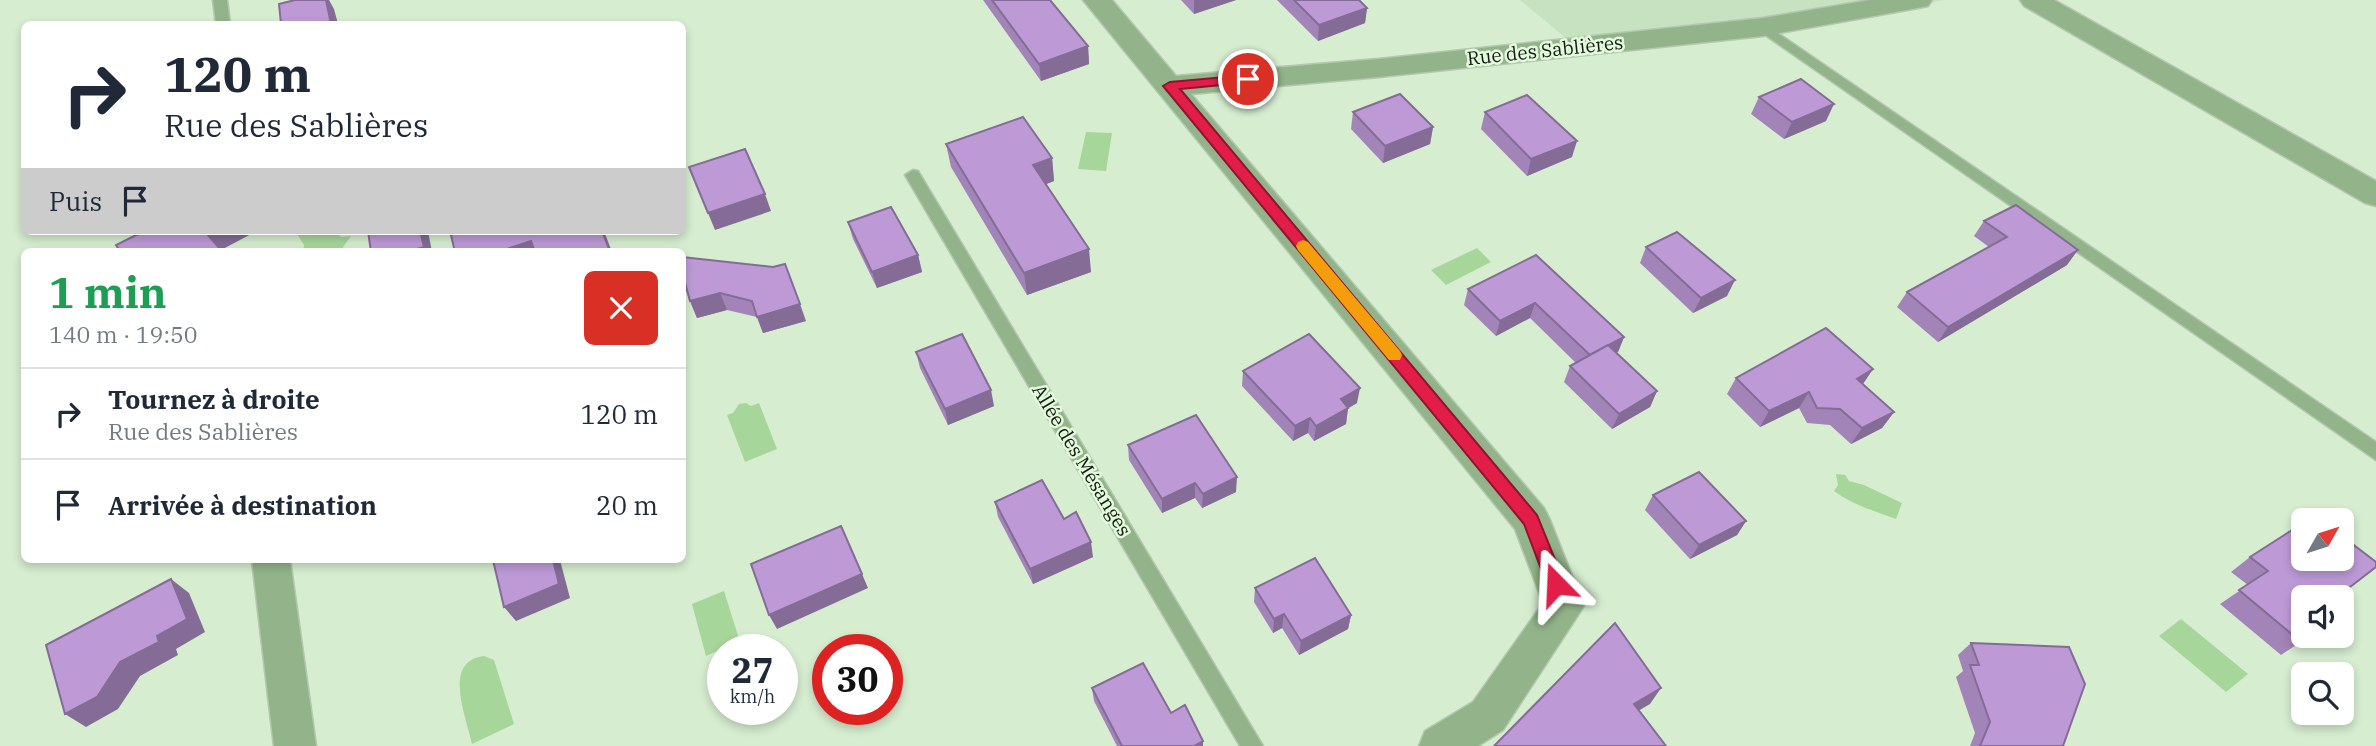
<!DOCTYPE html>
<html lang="fr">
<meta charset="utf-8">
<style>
:root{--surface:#fff;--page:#f6f6f7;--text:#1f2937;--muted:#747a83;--line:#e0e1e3}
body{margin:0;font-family:"IBM Plex Serif",serif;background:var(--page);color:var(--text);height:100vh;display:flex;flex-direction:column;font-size:26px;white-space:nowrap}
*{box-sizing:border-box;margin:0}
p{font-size:23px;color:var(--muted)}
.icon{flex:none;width:38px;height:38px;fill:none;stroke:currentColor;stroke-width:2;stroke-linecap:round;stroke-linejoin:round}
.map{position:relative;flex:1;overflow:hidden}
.details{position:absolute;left:21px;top:248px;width:665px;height:315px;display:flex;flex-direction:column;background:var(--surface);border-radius:10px;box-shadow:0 4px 10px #0003}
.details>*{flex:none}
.banner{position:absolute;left:21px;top:21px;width:665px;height:214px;border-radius:10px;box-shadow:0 4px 10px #0003;background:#fff;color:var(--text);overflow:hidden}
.needle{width:46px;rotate:51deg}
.fabs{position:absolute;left:2291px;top:508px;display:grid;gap:14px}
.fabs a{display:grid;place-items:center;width:63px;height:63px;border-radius:10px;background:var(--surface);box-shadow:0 4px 10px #0003;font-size:35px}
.speed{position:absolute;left:707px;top:634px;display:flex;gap:14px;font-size:35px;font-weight:700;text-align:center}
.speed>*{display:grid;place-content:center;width:91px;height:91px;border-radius:50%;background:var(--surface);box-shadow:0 4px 10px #0003;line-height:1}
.speed small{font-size:18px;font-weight:400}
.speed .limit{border:10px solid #d22;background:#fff;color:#111}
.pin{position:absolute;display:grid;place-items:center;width:60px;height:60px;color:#fff;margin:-30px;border:4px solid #fff;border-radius:50%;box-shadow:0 2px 7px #0007}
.me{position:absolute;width:77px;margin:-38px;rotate:339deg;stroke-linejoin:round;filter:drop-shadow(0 0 5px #0008)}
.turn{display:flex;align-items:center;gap:24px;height:147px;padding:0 28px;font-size:32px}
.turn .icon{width:91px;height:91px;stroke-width:2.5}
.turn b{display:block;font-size:49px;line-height:60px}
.then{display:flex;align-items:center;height:66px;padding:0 28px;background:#0003;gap:14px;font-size:26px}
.round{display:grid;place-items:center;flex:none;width:74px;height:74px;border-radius:10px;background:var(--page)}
.overview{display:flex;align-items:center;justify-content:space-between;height:119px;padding:0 28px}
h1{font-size:42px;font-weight:800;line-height:52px;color:#1e9e55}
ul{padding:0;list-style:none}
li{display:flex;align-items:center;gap:21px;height:91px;padding:0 28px;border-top:2px solid var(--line)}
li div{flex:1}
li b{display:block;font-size:26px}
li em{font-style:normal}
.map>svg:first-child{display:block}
</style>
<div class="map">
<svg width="2376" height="746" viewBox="0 0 2376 746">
<rect width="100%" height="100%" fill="#d6edd0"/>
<!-- built -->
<path fill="#c6e2c0" d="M1520,0H1944L1799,30L1584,53Z"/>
<!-- water -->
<g fill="#a7d69b">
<path d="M1086,132L1112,133L1106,171L1078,169Z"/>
<path d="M298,231H331L342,237L351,236L341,250L303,252L304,245L297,234Z"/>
<path d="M1477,248L1491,262L1446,285L1431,270Z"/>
<path d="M746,403L751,406L759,403L777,449L745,462L727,415L733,413L739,404Z"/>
<path d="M1836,474L1845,475L1849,481L1864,485L1902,503L1896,519C1874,511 1853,505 1834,491L1838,485Z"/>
<path d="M724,591L740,642L732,645L731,649H723V656L715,652L706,656L692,604Z"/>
<path d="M2181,619L2248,674L2226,692L2159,636Z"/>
<path d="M484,656L494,660L514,724L472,744C466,716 442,661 484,656Z"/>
</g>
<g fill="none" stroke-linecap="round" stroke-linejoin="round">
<!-- lane casing -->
<g stroke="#b3c8ae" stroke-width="3">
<g id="lane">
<path d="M213,0H227L230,24H216Z"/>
<path d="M1763,23L2376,442V460L1758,30L1756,27Z"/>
<path d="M913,170L918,171L1263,746H1240L905,175Z"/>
</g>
</g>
<!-- street casing -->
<g stroke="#b3c8ae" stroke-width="3">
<g id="street">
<path d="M1083,0H1112L1176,76L1379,59L1763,18L1870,0H1932L1928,6L1918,8L1763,36L1379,77L1191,94L1544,508L1550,520L1584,606L1503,730L1478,746H1419L1425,731L1473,702L1543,603L1515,529Z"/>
<path d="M2020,0H2054L2376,181V206L2365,203L2024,6Z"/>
<path d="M252,560H290L316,746H274Z"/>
</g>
</g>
<!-- lane -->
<use href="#lane" fill="#93b48a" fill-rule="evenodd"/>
<!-- street -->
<use href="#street" fill="#93b48a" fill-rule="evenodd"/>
</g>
<!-- wall -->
<g fill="#a384b8">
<path d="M983,0H1050L1088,46L1089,64L1041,81Z"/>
<path d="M1181,0H1236L1194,14Z"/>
<path d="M1277,0H1359L1367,8L1365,23L1318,41Z"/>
<path d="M1759,97L1826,121L1784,139L1751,114Z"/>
<path d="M1353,112L1433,127L1430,144L1383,163L1351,129Z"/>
<path d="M1485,112L1572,157L1527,176L1481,129Z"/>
<path d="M946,144L1052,158L1054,181L1046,184L1091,272L1027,295L951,167Z"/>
<path d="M1984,221L2067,265L1938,342L1897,307L1907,292L1989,247L1974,236Z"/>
<path d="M848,222L918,255L922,272L877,288L853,239Z"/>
<path d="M1646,247L1727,296L1693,313L1640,263Z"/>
<path d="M1536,255L1624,337L1618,352L1616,353L1657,391L1650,407L1612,429L1564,382L1570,366L1576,363L1530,318L1496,336L1464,305L1468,289Z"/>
<path d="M682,272L806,321L763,333L757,317L727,310L697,318L690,301Z"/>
<path d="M916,352L994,406L948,425L920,368Z"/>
<path d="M1873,369L1863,384L1894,412L1882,428L1851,444L1830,425L1807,423L1799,408L1760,427L1727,394L1736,378Z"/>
<path d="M1243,371L1357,403L1348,408L1346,424L1314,441L1308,433L1293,441L1242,386Z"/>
<path d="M1128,445L1236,492L1202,508L1195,498L1162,513L1129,460Z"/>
<path d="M1653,495L1746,521L1737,535L1690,559L1645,510Z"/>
<path d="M995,502L1064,519L1093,557L1033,584L998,517Z"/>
<path d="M2250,557L2303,597L2311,635L2281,655L2220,604L2248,585L2231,572Z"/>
<path d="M1255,588L1351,615L1348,629L1299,655L1282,628L1273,633L1254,602Z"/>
<path d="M1971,643L2063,746H1970L1975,733L1956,677L1963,671L1958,655Z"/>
<path d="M1092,688L1171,713L1203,746H1117L1094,701Z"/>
</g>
<!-- shaded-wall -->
<g fill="#846c96">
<path d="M326,0H329L334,9L338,24H331Z"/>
<path d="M1194,0H1236L1194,14Z"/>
<path d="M1367,8L1365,23L1318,41L1319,25Z"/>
<path d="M1088,46L1089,64L1041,81L1039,64Z"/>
<path d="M1834,104L1826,121L1784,139L1792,122Z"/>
<path d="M1433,127L1430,144L1383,163L1385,146Z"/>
<path d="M1577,141L1572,157L1527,176L1531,159Z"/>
<path d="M1052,158L1054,181L1036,188L1033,165Z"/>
<path d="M765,194L771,211L715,230L708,213Z"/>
<path d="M212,231H255V232L221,250L223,252H217L207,234Z"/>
<path d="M420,231H428L432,252H407Z"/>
<path d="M602,231H604L612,252H610Z"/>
<path d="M531,241L537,252H498Z"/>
<path d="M1089,249L1091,272L1027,295L1024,273Z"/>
<path d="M2078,250L2067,265L1938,342L1948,327Z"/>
<path d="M918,255L922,272L877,288L872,272Z"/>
<path d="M1735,280L1727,296L1693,313L1701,298Z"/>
<path d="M720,293L727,310L697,318L690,301Z"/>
<path d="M1535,303L1530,318L1496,336L1500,321Z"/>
<path d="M800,304L806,321L763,333L757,317Z"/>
<path d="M1624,337L1618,352L1584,370L1590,355Z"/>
<path d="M1873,369L1862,385L1857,379Z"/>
<path d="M1360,388L1357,403L1347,409L1348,408L1346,424L1314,441L1316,426L1341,399Z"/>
<path d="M991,390L994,406L948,425L945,409Z"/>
<path d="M1657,391L1650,407L1612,429L1619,414Z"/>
<path d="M1809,392L1799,408L1760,427L1769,411Z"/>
<path d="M1894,412L1882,428L1851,444L1862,428Z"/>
<path d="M1310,418L1308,433L1293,441L1295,426Z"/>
<path d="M1237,477L1236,492L1202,508L1203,494Z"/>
<path d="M1195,483V498L1162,513V499Z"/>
<path d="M1746,521L1737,535L1690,559L1699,545Z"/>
<path d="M1091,542L1093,557L1033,584L1030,569Z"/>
<path d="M553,560H560L570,598L516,621L504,607Z"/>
<path d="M862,574L868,588L777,629L769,615Z"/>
<path d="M171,579L189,593L205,632L176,649L178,655L140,676L118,709L86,727L65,714L120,662L157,636Z"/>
<path d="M1284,614L1282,628L1273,633L1274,619Z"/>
<path d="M1351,615L1348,629L1299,655L1301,641Z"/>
<path d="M1661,688L1650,704L1623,720L1634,704Z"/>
<path d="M1203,741V746H1194Z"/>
</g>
<!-- building -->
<g fill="#bd9ad6" stroke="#846c96" stroke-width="2">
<path d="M295,0H326L331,24H281L279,4Z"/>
<path d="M992,0H1050L1088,46L1039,64Z"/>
<path d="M1294,0H1359L1367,8L1319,25Z"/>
<path d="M1801,79L1834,104L1792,122L1759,97Z"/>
<path d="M1400,94L1433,127L1385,146L1353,112Z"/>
<path d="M1527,95L1577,141L1531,159L1485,112Z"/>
<path d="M1023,117L1052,158L1033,165L1089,249L1024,273L946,144Z"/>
<path d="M745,149L765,194L708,213L689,167Z"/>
<path d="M2016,205L2078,250L1948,327L1907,292L2007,237L1984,221Z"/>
<path d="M891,207L918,255L872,272L848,222Z"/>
<path d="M144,231H212L207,234L221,250L217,252H178L176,250L172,252H121L116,245Z"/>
<path d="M368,231H420L424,247L407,252H371Z"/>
<path d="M450,231H602L609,249L632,252H535L531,241L498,252H455Z"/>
<path d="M1677,232L1735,280L1701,298L1646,247Z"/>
<path d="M1536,255L1624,337L1590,355L1535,303L1500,321L1468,289Z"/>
<path d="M682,257L773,267L785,264L800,304L757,317L752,301L720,293L690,301L682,272Z"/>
<path d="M1826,328L1873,369L1857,379L1894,412L1862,428L1840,409L1817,408L1809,392L1769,411L1736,378Z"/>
<path d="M962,334L991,390L945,409L916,352Z"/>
<path d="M1309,334L1360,388L1341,399L1348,408L1316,426L1310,418L1295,426L1243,371Z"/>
<path d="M1608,345L1657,391L1619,414L1570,366Z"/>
<path d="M1196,415L1237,477L1203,494L1195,483L1162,499L1128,445Z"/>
<path d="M1699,472L1746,521L1699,545L1653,495Z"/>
<path d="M1042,480L1064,519L1076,512L1091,542L1030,569L995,502Z"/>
<path d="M2314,515L2321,520H2307Z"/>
<path d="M2303,523V558H2342V536L2376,562V567L2337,597H2303V635H2311L2301,642L2239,590L2268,571L2250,557Z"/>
<path d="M841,526L862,574L769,615L751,564Z"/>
<path d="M1315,558L1351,615L1301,641L1284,614L1274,619L1255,588Z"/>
<path d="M493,560H553L559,584L504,607Z"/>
<path d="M171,579L187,619L157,636L159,642L120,662L97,697L65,714L46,645Z"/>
<path d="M1615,623L1661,688L1634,704L1666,746H1494Z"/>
<path d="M1971,643L2069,647L2085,684L2063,746H1980L1990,722L1970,665H1979Z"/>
<path d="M1143,663L1171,713L1185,705L1203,741L1194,746H1122L1092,688Z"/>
</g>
<!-- route -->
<path fill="#e11d48" stroke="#92132f" stroke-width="2" d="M1248,75L1253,76V82L1180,89L1537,515L1565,584L1562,590L1556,592L1549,590L1524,524L1163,86L1170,82Z"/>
<!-- slow -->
<path fill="#f59e0b" d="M1303,240L1308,242L1400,351L1402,355L1400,360H1389L1298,250L1296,246L1298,242Z"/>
<g text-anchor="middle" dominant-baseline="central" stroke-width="5" stroke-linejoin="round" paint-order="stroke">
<!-- street labels -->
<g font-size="19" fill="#161e14" stroke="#e3fadd">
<text transform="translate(1545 50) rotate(-6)">Rue des Sablières</text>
<text transform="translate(1082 460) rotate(59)">Allée des Mésanges</text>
</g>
</g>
</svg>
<div class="fabs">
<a><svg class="needle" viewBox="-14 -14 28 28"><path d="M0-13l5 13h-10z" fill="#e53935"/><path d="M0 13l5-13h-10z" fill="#747a83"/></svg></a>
<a><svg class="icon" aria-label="sound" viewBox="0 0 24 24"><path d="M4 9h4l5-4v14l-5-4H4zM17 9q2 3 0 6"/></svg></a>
<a><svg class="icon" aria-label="search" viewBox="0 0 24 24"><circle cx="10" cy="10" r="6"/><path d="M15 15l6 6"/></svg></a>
</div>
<div class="speed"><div>27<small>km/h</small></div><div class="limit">30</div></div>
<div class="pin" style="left:1248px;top:79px;background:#d93025"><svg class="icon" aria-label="arrive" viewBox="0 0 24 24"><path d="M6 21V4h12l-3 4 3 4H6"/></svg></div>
<svg class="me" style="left:1556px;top:584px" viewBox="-20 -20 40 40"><path d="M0-17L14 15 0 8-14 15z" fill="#e11d48" stroke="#fff" stroke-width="4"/></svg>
<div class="banner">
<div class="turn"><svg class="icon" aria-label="right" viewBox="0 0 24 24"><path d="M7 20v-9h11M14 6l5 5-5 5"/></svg><div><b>120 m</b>Rue des Sablières</div></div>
<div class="then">Puis<svg class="icon" aria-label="arrive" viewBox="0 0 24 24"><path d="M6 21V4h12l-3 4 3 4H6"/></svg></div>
</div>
<section class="details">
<div class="overview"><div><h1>1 min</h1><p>140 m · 19:50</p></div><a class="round" style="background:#d93025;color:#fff"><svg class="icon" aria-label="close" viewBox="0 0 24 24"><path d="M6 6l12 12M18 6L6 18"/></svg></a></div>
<ul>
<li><svg class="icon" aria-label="right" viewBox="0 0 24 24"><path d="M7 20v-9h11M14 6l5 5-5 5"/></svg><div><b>Tournez à droite</b><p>Rue des Sablières</p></div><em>120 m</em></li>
<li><svg class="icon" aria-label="arrive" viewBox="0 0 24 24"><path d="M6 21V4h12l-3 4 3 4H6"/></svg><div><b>Arrivée à destination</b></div><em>20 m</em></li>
</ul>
</section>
</div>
